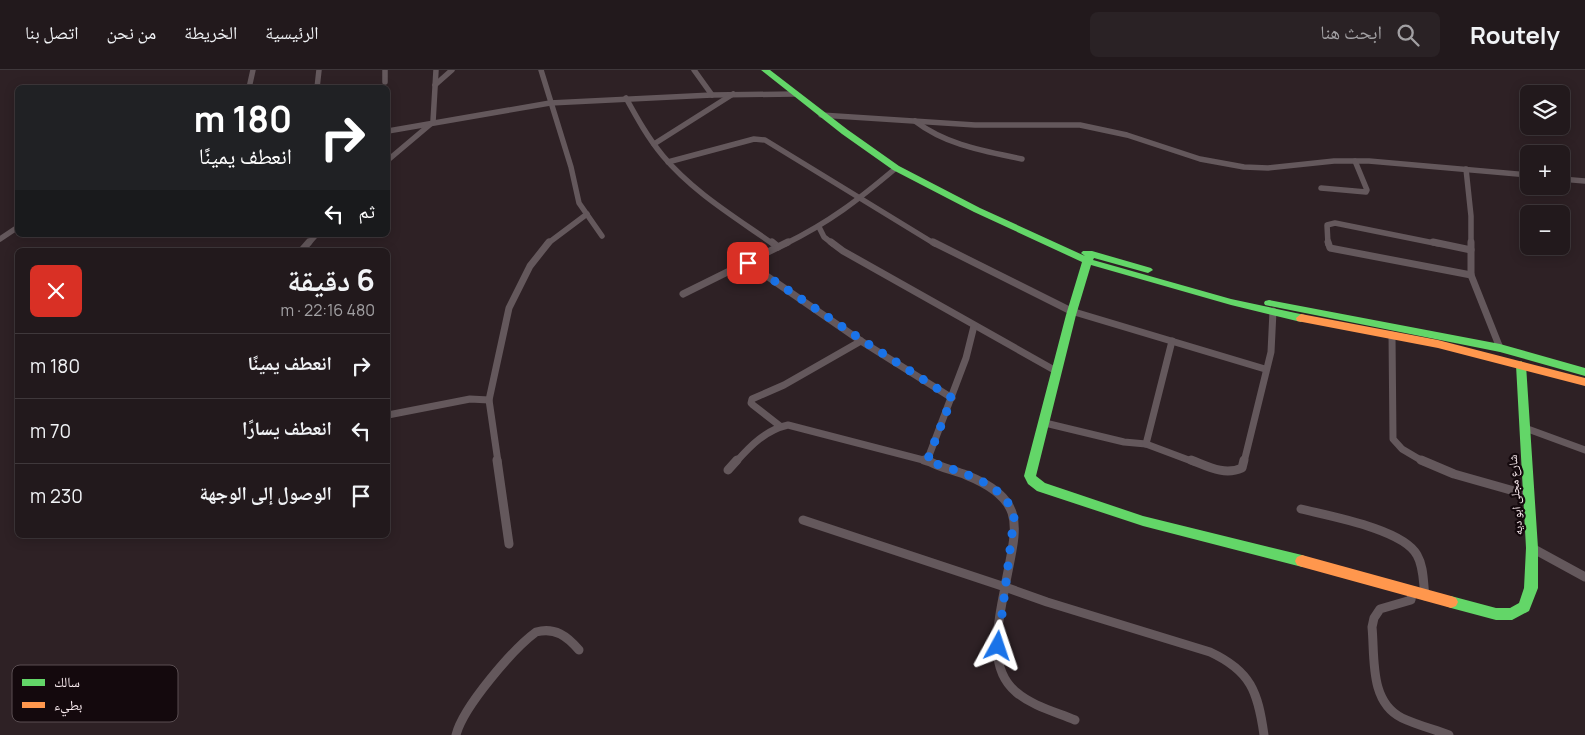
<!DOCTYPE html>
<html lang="ar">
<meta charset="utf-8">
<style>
:root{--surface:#22191c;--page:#2a2225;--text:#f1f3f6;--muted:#a2a0a3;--line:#3f383b}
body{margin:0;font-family:Manrope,"Noto Naskh Arabic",sans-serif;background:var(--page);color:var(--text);direction:rtl;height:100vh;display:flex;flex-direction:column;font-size:19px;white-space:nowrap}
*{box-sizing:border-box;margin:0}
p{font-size:16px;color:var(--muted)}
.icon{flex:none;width:28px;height:28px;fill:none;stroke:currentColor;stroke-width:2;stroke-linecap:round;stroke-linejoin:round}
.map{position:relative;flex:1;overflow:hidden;direction:ltr}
.side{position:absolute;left:15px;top:178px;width:375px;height:290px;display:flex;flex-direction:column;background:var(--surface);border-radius:8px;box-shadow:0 2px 12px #0003,0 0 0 1px var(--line);direction:rtl}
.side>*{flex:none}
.banner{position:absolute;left:15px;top:15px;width:375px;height:152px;border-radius:8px;box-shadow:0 2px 12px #0003,0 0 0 1px var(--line);direction:rtl;background:#202124;color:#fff;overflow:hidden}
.tools{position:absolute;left:1520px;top:15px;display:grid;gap:10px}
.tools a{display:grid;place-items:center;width:50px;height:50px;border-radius:8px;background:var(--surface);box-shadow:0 2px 12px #0003,0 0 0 1px var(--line);font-size:25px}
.pin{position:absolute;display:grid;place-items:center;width:42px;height:42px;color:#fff;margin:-21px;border-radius:10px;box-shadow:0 2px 8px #0006}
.me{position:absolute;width:55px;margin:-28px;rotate:5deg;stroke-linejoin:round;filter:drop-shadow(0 0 4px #0008)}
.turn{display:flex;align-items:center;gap:18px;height:105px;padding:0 15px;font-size:22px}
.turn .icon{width:65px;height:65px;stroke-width:2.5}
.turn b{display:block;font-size:35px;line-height:42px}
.then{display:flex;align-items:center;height:48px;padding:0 15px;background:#0003;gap:10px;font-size:19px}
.round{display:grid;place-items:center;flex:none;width:52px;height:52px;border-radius:8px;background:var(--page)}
.headline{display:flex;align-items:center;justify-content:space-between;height:85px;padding:0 15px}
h1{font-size:30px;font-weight:700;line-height:38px}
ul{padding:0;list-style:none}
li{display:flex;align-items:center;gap:15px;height:65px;padding:0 15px;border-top:1px solid var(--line)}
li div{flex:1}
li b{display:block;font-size:19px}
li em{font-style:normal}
header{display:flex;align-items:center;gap:30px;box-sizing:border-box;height:70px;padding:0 25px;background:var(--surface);border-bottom:1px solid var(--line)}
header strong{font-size:24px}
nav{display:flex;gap:28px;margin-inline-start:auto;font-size:18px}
.search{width:350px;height:45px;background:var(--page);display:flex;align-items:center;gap:12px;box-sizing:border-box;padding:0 18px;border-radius:8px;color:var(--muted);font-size:19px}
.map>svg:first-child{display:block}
</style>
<header>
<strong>Routely</strong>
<div class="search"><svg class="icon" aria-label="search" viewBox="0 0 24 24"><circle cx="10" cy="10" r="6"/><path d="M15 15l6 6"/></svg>ابحث هنا</div>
<nav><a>الرئيسية</a><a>الخريطة</a><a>من نحن</a><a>اتصل بنا</a></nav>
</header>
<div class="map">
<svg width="1585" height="665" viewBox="0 0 1585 665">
<rect width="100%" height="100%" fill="#2e2125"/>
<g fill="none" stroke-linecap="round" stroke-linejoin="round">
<!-- street-far2 -->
<g stroke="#64585c" stroke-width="5.5">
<path d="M385,0V12"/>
<path d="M541,0L571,97L579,133L602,166"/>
<path d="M694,0L712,25"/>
<path d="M435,15L452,0"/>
<path d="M249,18L253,0"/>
<path d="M317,18L319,0"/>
<path d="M626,28C637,48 648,68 663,86C693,122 735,147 773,174"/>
<path d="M821,45L975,55H1080L1127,65L1200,89L1244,97L1268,98L1334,91H1369L1529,105"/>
<path d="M915,51C946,75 984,81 1022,89"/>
<path d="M388,61L550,33L712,25L795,24"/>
<path d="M654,74L733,24"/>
<path d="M388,90L433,52L436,0"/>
<path d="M668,92L754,69L765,70L935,174"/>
<path d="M1466,99L1471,146V174"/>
<path d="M1561,109L1585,111"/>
<path d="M1321,118L1366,122L1367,120L1355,91"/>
<path d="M819,157L824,167L833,174"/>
<path d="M0,169L18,157"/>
<path d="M308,174L316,165"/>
<path d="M547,174L587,144"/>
<path d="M785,174C830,152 858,130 896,98"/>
<path d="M1328,174L1327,155L1335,153L1439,174"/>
</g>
<!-- street-far1 -->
<g stroke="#64585c" stroke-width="7">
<path d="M772,172L778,177"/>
<path d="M831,172L843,181L1056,301"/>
<path d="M933,172L1071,241L1265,299"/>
<path d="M1328,172L1330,178L1471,205"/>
<path d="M1433,172L1471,180"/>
<path d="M1471,172V205L1500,278"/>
<path d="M302,180L309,172"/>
<path d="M748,193L861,271L952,328"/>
<path d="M683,224L788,172"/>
<path d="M1392,265L1393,369L1402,379L1424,392"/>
<path d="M388,345L470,329L489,330"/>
<path d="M1045,353L1124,372L1146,374L1194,392"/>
<path d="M780,356L753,335L751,333L752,329L784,315L861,271"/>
<path d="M1525,358L1585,380"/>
<path d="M1146,374L1172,271"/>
<path d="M498,392L489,330L509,238L530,196L549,172"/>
<path d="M736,392C751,375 766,360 788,355L927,391"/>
<path d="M929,392L927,391L966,288L974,256"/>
<path d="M1244,392L1271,282L1273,241"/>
</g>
<!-- street -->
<g stroke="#64585c" stroke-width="9">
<path d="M497,390L509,474"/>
<path d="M924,390L927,391"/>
<path d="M927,390C937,397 954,400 966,405C1031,431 1015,460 1005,517L1047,532L1210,582C1251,601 1258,622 1264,665"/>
<path d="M1191,390C1207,396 1224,406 1242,398L1244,390"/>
<path d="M1421,390L1454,404L1528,425"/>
<path d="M728,400L737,390"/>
<path d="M1301,439C1329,446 1403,459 1417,485C1424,497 1423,512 1425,526"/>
<path d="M803,450L1005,517C999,550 986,597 1016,622C1032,636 1056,642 1075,650"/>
<path d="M1532,478L1585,507"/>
<path d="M1412,522L1411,530L1380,539L1374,548L1372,557C1375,587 1369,632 1402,648C1417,655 1433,659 1449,665"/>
<path d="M456,665C463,637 513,579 536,562C555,557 567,566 579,580"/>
</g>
<!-- fast -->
<g fill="#63d668" fill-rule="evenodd">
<path d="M761,0H770L848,60L899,96L980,138L1085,186L1081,183L1083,181H1092L1151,198L1153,200L1148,203L1094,188L1093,190L1231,229L1305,245L1306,248L1301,252L1231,235L1091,195L1076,245L1036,406L1045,413L1143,446L1302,485L1307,487L1309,491L1307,495L1302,497L1143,456L1037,421L1028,414L1024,406L1066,245L1082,192L974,142L893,100L842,64Z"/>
<path d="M1269,230L1500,274L1585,298V306L1500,282L1265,235L1264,233L1265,231Z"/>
<path d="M1521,291L1526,295L1538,478V518L1529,541L1512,550H1496L1451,538L1446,536L1444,532L1446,528L1451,526L1496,538H1510L1519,533L1524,518L1526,478L1516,295Z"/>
</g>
<!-- slow -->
<g fill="#ff974d" fill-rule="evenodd">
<path d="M1301,244L1438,270L1585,308V316L1438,278L1297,251L1296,248Z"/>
<path d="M1302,485L1451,526L1456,528L1458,532L1456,536L1451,538L1302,497L1297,495L1295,491L1297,487Z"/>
</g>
</g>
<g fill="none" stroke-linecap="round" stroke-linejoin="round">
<!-- route -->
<path stroke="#1a73e8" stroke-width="9" stroke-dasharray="0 16.2" d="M748,193L862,270L952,328L927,391C957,401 1008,413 1014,448L998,576"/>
</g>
<g text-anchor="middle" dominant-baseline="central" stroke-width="4.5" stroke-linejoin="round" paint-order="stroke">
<!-- street labels -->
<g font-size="12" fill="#fdeff3" stroke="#14090d">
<text transform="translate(1515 425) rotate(-94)">شارع مجلى ابو ديه</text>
</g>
</g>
<!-- legend -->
<rect x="12" y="595" width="166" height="57" rx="8" fill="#14090d" stroke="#5a4e52" stroke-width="1"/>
<rect x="22" y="609" width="23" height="7" fill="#63d668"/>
<rect x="22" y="632" width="23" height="6" fill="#ff974d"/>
<g font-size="14" fill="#fdeff3">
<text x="54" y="617">سالك</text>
<text x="54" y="640">بطيء</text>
</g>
</svg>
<div class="tools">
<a><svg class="icon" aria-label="layers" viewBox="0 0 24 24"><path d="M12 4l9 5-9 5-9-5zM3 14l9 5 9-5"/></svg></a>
<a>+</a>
<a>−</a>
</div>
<div class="pin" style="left:748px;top:193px;background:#d93025"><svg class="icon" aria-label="arrive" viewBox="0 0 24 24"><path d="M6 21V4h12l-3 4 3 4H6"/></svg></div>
<svg class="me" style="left:998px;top:576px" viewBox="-20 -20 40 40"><path d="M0-17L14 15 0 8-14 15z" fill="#1a73e8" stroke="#fff" stroke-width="4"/></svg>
<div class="banner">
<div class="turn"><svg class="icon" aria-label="right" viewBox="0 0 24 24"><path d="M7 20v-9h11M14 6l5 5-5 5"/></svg><div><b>180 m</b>انعطف يمينًا</div></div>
<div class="then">ثم<svg class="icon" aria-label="left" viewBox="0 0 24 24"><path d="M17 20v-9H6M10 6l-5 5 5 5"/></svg></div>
</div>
<section class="side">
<div class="headline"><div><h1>6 دقيقة</h1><p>480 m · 22:16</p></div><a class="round" style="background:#d93025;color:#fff"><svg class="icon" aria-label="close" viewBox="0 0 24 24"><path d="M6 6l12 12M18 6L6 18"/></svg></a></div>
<ul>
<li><svg class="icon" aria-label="right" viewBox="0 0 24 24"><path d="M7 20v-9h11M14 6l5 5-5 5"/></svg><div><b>انعطف يمينًا</b></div><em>180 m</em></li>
<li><svg class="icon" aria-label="left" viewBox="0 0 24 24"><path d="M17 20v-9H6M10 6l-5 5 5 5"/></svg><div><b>انعطف يسارًا</b></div><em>70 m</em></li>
<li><svg class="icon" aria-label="arrive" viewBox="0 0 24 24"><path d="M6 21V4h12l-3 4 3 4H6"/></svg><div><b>الوصول إلى الوجهة</b></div><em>230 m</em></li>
</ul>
</section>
</div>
